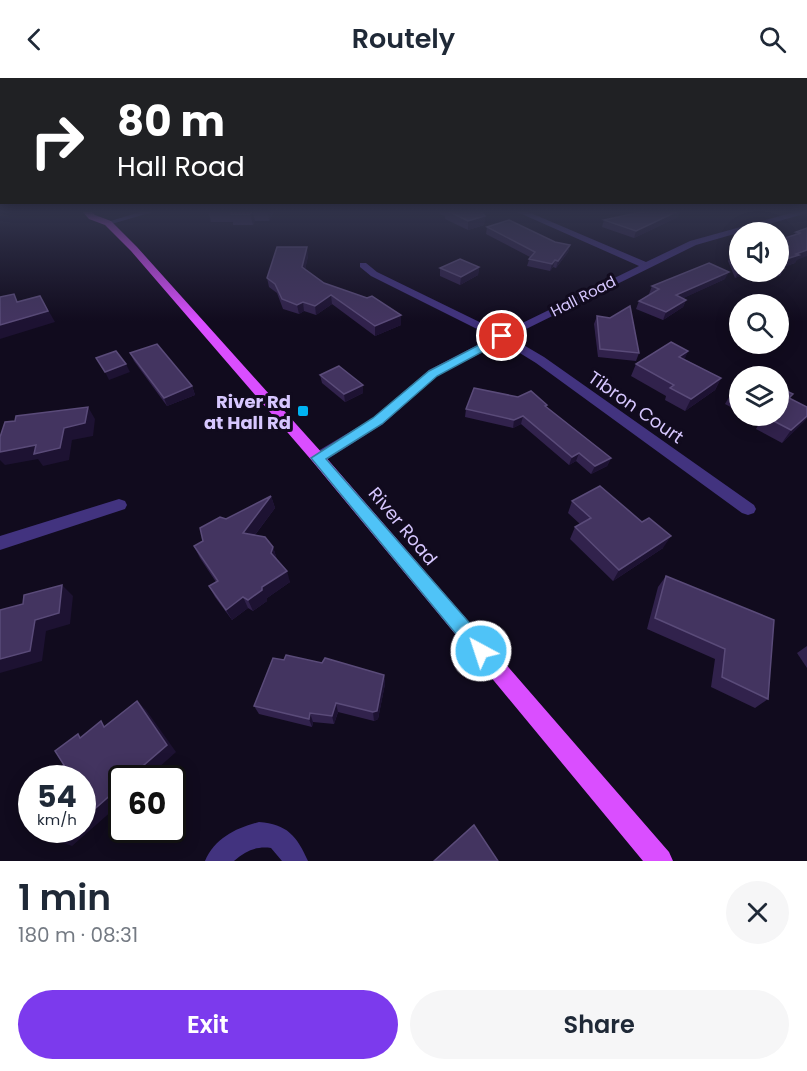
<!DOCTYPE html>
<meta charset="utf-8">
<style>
:root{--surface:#fff;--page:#f6f6f7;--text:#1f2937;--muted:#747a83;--accent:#7c3aed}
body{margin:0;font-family:Poppins,sans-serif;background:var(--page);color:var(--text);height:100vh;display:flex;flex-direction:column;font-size:22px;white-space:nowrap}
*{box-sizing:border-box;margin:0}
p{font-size:20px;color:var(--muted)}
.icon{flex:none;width:33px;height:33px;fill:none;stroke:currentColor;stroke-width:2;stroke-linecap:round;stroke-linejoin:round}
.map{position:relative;height:783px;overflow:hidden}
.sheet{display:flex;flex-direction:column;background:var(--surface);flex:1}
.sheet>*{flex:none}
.guide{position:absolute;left:0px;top:0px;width:807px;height:126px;box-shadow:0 3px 15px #0003;background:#202124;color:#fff;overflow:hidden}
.buttons{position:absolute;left:729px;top:144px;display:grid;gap:12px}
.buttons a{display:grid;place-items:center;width:60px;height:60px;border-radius:50%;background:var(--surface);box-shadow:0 3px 15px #0003;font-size:30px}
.speed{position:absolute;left:18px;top:687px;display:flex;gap:12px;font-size:30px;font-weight:700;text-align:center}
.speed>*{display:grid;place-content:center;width:78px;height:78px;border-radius:50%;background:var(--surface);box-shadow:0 3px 15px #0003;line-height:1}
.speed small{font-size:15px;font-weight:400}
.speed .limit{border:3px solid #111;border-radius:9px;background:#fff;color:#111}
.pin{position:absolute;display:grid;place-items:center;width:51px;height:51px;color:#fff;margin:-26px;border:3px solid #fff;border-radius:50%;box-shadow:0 2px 6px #0007}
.me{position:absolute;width:66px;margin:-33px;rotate:320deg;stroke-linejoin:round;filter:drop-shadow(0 0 4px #0008)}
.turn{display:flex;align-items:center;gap:21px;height:126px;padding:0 18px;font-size:27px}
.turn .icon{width:78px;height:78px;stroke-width:2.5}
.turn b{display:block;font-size:42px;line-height:51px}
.round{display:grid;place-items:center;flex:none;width:63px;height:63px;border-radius:32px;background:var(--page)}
.overview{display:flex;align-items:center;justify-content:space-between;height:102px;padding:0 18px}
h1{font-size:36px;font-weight:600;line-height:45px}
.button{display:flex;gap:12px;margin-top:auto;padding:12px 18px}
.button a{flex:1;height:69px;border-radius:36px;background:var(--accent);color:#fff;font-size:24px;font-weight:600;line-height:69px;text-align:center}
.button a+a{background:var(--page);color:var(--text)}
header{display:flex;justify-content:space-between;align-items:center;height:78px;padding:0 18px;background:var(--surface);font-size:27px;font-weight:600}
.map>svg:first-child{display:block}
</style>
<header><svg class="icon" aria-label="back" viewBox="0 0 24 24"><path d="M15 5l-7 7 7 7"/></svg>Routely<svg class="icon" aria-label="search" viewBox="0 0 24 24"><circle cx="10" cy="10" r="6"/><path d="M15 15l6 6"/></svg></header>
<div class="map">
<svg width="807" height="783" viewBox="0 0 807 783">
<rect width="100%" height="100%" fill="#110b1e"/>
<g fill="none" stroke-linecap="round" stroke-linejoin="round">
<!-- minor -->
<g fill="#42337f" fill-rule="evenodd">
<path d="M143,133H156L108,147L104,145Z"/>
<path d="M515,133H526L646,184L690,163L798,133H807V135L696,167L510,259L544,279L754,427L756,431L754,435L748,437L742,435L536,285L502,264L437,298L383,346L323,384H313L311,380L313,376L373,340L429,292L493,259L371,198L360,189V185H366L377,194L502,255L639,188Z"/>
<path d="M119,421L125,423L127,427L125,431L0,472V458Z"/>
<path d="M259,744C287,746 297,758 308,783H282L271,770C256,768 246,773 234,783H205C215,760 236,750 259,744Z"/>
</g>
<!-- major -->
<path fill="#da4eff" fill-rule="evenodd" d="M82,133H91L95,137L111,143L137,169L323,376L669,774L673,783H643L313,384L131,173L105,147L89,141Z"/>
</g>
<!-- wall -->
<g fill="#31224c">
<path d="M208,133H274L269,143H255L253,147H233V144H211Z"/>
<path d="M439,133H480L485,138L484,147L468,152L445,141V138L440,136Z"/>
<path d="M646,133H680L678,139L634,160L602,149L604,142Z"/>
<path d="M487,149L570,167L568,174L556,190L553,189L550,193L527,188L530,179L486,156Z"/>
<path d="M807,150L795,185L783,189L784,190L780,198L752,194H778V162L794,157L796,154Z"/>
<path d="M731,176L740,194H750L735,200L728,183Z"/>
<path d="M308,178L305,191L324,205L401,247L375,258L332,226L316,237L304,233L299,236L283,231L277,215L269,209L267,200Z"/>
<path d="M479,189L478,197L460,207L440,198V190Z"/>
<path d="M725,201L683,220L686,222L683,229L663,242L636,231L639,223L650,216H649L652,208Z"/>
<path d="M597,238L639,275L636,283L598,279L594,246Z"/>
<path d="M688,273L684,281L721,300L715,312L685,333L665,322L666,318L631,298L636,286Z"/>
<path d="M130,275L192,308L195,317L167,328L134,283Z"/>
<path d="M320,297L363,315L345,324L322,305Z"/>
<path d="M740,308V334L725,326L732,314Z"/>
<path d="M778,309L793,316L790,320L807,329V340L782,365L756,351L760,344L747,338H778Z"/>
<path d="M547,329L611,380L607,388L591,396L576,383L569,387L521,346L513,350L465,339L466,331Z"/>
<path d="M271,418L275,430L255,457L273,469L277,482L290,504L267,520V523L253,533L248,530L232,542L215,519L209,508L216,504L200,480L194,468L203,463L226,441Z"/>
<path d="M572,423L642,444L663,470L613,503L570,461L575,449L580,446L568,435Z"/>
<path d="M666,498L768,621L755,630L711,609L715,581L647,551L658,509Z"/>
<path d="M807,568V590L797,575Z"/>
<path d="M284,582L322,585L384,597L385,606L378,641L374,643L338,634L334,646L313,644L312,649L259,636L254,628Z"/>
</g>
<!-- shaded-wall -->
<g fill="#1d1232">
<path d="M252,133H253L255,143L253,147L250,136Z"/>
<path d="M268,133H274L269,143Z"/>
<path d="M678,133H680L678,139L634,160L636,153Z"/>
<path d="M485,138L484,147L468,152V143Z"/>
<path d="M570,167L568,174L556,190L558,183Z"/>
<path d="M307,169L308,178L304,198L302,189Z"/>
<path d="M807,172V178L797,182L795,185L780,190V183Z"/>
<path d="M555,182L553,189L550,193L552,186Z"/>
<path d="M479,189L478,197L460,207L461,199Z"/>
<path d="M740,192V194H750L735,200Z"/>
<path d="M729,194L725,201L673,225L676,217Z"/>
<path d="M331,217L332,226L316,237L315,228Z"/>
<path d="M40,218L55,244L0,261V247Z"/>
<path d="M686,222L683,229L663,242L666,234Z"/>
<path d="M303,224L304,233L299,236L297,227Z"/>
<path d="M401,237V247L375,258V248Z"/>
<path d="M688,273L683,285L679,279Z"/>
<path d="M126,286L130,294L109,302L105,294Z"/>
<path d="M721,300L715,312L685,333L691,321Z"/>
<path d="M363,307V315L345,324L344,316Z"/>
<path d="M192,308L195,317L167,328L164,320Z"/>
<path d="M88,329L95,341L93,358L72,362L69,382L43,388L38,381L5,387L0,382V374L64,350Z"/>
<path d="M523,338L521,346L513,350L514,342Z"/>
<path d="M807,338V340L804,344L782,365L791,352Z"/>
<path d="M579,375L576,383L569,387L572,379Z"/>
<path d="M611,380L607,388L591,396L595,388Z"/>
<path d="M271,418L275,430L248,466L243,455Z"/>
<path d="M671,458L663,470L613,503L619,492Z"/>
<path d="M273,469L277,481L275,487L271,475Z"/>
<path d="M287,493L290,504L267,520V523L253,533L248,522L262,509Z"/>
<path d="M62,507L73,518L70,546L46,553L42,583L0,595V581L35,542Z"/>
<path d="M243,519L248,530L232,542L226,532Z"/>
<path d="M384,597L385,606L378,641L374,643L373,634Z"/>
<path d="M137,623L146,632L176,674L147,700H129Z"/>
<path d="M336,625L338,634L334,646L332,638Z"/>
<path d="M310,635L313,644L312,649L309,641Z"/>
<path d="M122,707V724L72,768L58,763L72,752H82V742Z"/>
</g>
<!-- building -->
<g fill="#433460" stroke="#5a4b79" stroke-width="1.5">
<path d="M232,133H252L250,136H231Z"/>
<path d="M448,133H480L485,138L468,143Z"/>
<path d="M646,133H678L636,153L604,142Z"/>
<path d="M509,142L555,164L570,167L558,183L555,182L552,186L529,181L535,174L487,149Z"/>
<path d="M807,150V172L796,176L799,177L780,183L784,190L778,189V162L801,155L796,154Z"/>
<path d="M277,169H307L302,189L324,205L367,220L372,218L401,237L375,248L331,217L315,228L303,224L297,227L282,221L275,206L267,200Z"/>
<path d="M740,174V192L738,193L731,176Z"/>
<path d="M460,181L479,189L461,199L440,190Z"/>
<path d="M709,185L729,194L676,217L686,222L666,234L639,223L659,211L652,208Z"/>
<path d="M14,216L17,224L40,218L48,233L0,247V219Z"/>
<path d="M630,228L639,275L600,271L597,238L610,240Z"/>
<path d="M671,264L688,273L679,279L721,300L691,321L670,310L674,307L636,286Z"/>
<path d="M157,266L192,308L164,320L130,275Z"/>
<path d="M116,273L126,286L105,294L96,280Z"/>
<path d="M339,288L363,307L344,316L320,297Z"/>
<path d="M740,308V318L732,314Z"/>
<path d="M778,309L793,316L789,320L807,329V338L791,352L764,338H778Z"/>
<path d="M474,310L518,319L531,313L547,327L545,328L611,380L595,388L579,375L572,379L523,338L514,342L466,331Z"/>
<path d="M88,329L85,345L64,350L60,370L34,376L36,367L0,374V359L5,344L15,343L16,338Z"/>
<path d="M600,408L642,444L649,440L671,458L619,492L575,449L591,440L572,423Z"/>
<path d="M271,418L243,455L265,459L273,469L271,475L287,493L262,509V512L248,522L243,519L226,532L209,508L218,503L194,468L203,463L200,450L220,439L226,441Z"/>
<path d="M666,498L774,542L768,621L722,599L725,571L655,540Z"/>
<path d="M62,507L59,535L35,542L30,573L0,581V532L23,526L24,517Z"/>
<path d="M286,577L322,585L325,580L384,597L377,633L373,634L336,625L332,638L310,635L309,641L254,628L273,580L284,582Z"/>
<path d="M137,623L167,667L129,700H122V707L82,742V700H47L64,687L55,673L78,656L80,660L101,643L104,649Z"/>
<path d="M474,747L498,783H434Z"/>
<path d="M52,752H72L58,763Z"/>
</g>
<!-- sky -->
<linearGradient id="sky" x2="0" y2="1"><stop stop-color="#090610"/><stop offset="0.55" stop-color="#32344c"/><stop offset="1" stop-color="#32344c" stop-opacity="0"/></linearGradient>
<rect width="807" height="243" fill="url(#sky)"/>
<!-- route -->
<path fill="#4fc3f7" stroke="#337fa1" stroke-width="1.5" d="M502,255L507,258L506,261L437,298L382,346L326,381L488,566L490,573L488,579L481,582L475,579L311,380L373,340L429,293Z"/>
<!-- markers -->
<rect fill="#00b3f2" stroke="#110b1e" stroke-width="2" x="297" y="327" width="12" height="12" rx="3"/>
<g text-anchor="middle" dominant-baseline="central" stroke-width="6" stroke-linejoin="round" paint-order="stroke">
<!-- far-street labels -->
<g font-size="15" fill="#d7c7ff" stroke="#110b1e">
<text transform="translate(583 218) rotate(-27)">Hall Road</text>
</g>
<!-- poi labels -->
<g font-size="18" font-weight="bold" fill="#d7c7ff" stroke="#110b1e" text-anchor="end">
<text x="291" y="323">River Rd<tspan x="291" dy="21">at Hall Rd</tspan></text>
</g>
<!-- street labels -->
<g font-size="18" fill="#d7c7ff" stroke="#110b1e">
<text transform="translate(636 329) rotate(35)">Tibron Court</text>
<text transform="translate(403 448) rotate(50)">River Road</text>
</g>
</g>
</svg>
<div class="buttons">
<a><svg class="icon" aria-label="sound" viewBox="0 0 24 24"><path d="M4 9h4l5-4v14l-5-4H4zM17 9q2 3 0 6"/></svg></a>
<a><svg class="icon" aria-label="search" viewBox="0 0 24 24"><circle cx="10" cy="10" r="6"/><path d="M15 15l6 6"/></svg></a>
<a><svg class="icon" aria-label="layers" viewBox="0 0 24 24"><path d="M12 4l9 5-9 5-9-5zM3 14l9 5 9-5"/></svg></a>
</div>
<div class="speed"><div>54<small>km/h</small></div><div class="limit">60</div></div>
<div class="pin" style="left:502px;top:258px;background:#d93025"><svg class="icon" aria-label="arrive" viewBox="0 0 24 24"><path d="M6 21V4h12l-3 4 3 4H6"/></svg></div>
<svg class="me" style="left:481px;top:573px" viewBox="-20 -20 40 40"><circle r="17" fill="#4fc3f7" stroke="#fff" stroke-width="3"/><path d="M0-11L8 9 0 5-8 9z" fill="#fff"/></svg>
<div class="guide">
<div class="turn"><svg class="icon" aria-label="right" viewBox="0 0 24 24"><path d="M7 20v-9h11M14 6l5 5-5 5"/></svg><div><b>80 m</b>Hall Road</div></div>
</div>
</div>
<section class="sheet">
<div class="overview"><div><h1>1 min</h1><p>180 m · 08:31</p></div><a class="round"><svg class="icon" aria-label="close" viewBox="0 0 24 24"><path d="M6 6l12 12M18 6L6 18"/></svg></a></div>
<div class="button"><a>Exit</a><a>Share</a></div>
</section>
